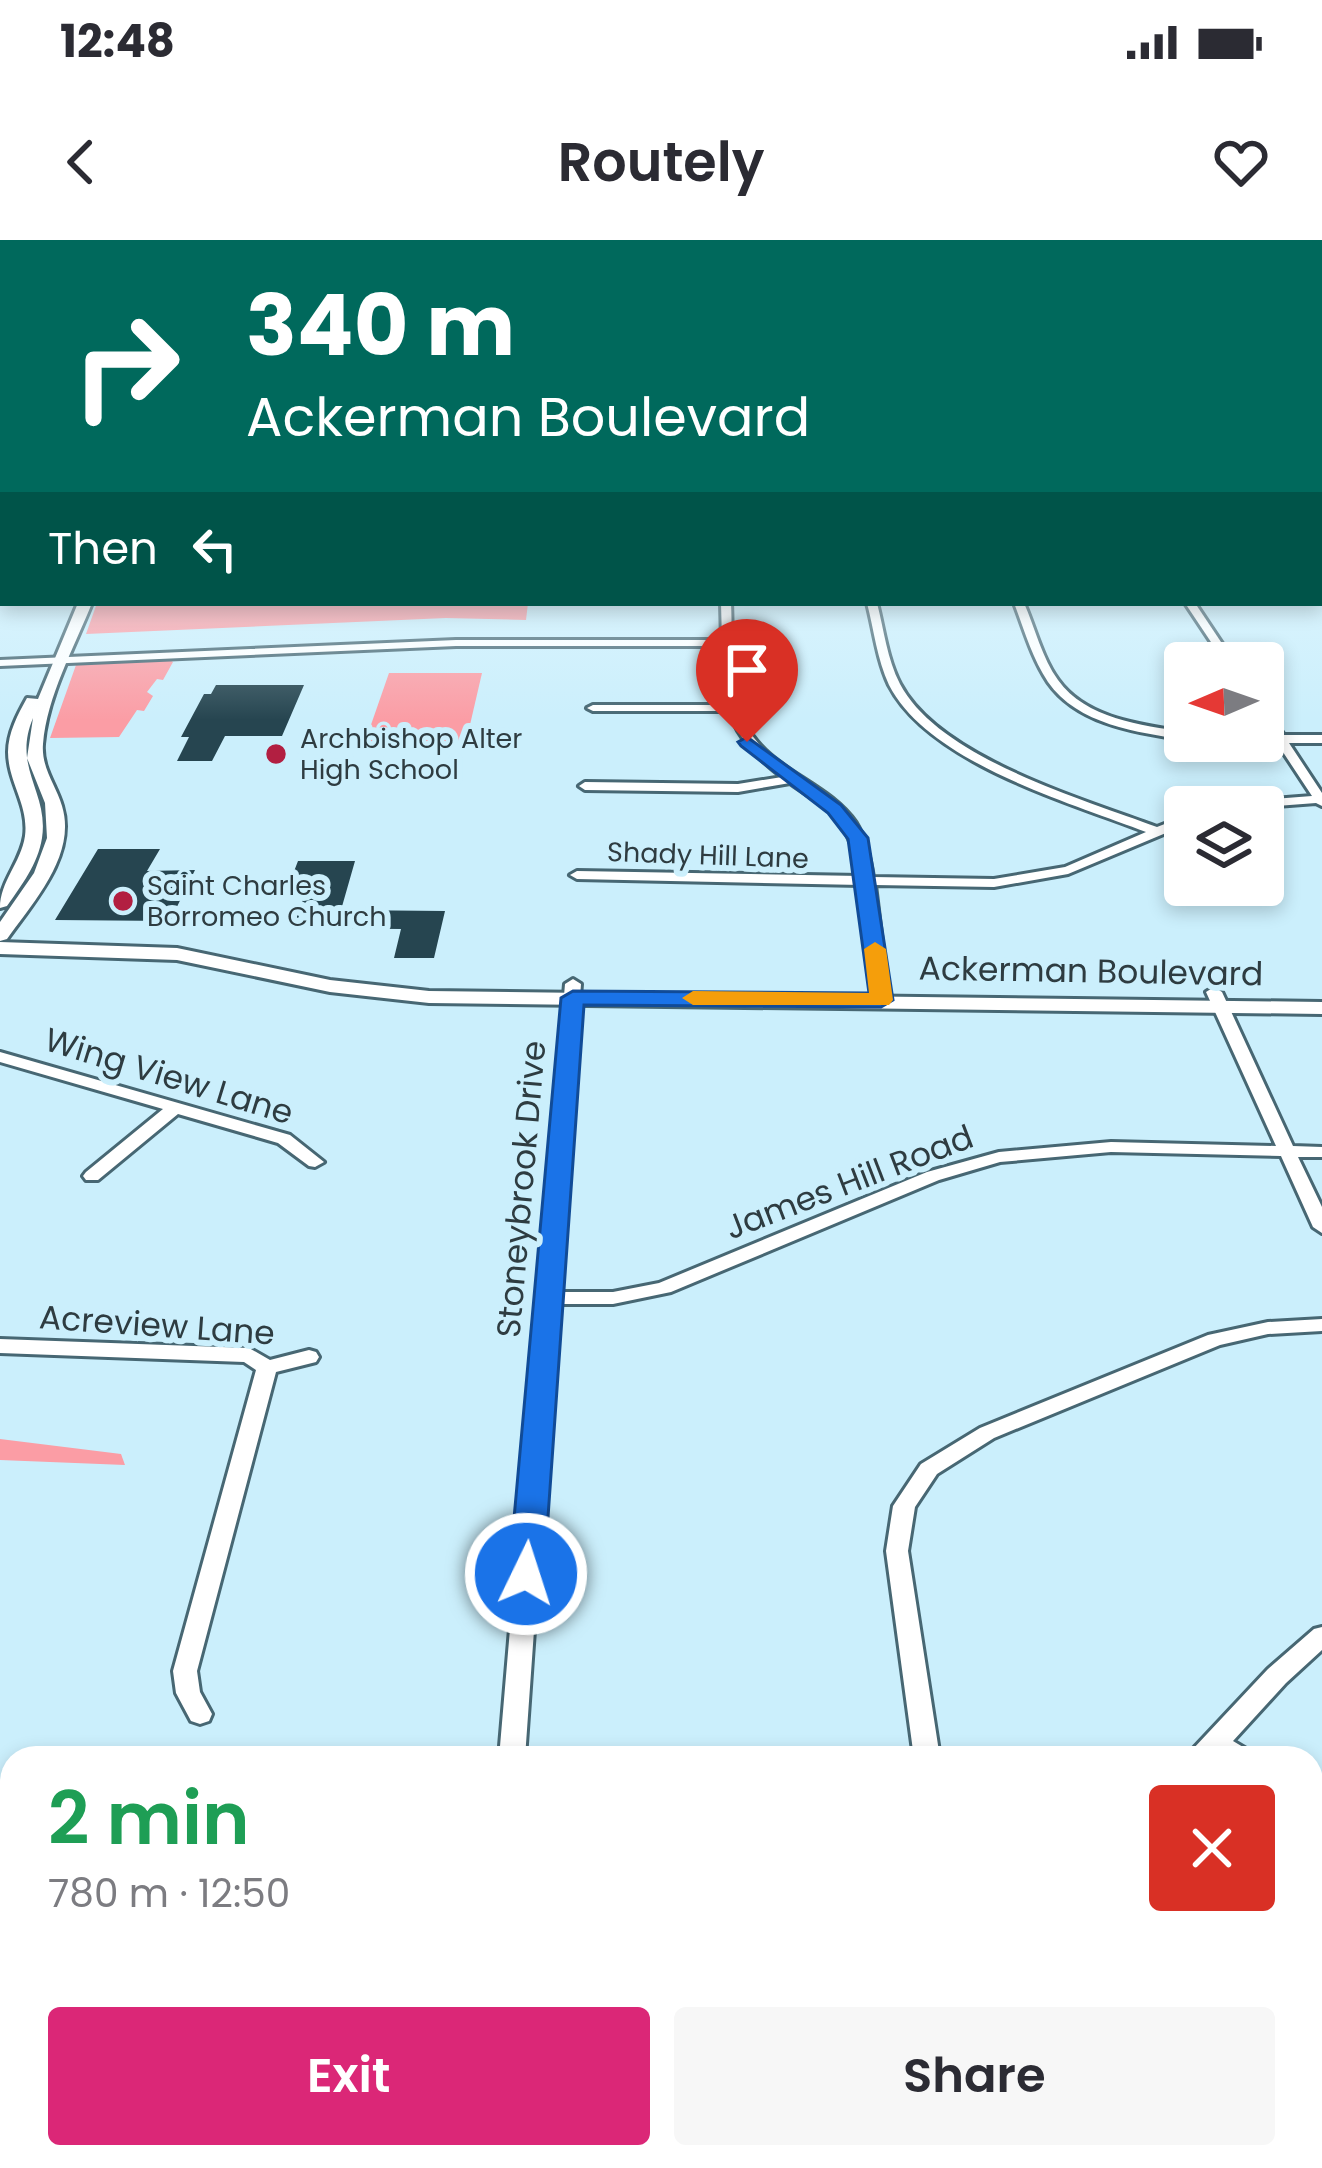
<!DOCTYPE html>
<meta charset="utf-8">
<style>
:root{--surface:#fff;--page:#f7f7f7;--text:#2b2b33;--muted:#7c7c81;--accent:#db2777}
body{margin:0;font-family:Poppins,sans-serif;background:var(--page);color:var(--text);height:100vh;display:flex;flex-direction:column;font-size:45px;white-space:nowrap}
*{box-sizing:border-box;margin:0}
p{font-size:39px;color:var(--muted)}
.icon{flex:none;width:66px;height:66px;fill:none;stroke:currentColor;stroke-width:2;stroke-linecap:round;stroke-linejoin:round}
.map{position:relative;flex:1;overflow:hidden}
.drawer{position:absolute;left:0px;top:1506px;width:1323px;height:423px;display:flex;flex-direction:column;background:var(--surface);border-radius:36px 36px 0 0;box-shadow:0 6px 18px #0003}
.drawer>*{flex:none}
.guide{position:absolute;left:0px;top:0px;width:1323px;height:366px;box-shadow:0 6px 18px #0003;background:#00695c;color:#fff;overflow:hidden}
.needle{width:78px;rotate:268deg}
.fabs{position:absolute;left:1164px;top:402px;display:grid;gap:24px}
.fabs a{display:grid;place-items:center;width:120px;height:120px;border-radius:12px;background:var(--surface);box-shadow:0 6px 18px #0003;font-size:60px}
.pin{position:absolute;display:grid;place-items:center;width:102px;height:102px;color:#fff;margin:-123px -51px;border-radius:50% 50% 50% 0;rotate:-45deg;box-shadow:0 0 12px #0007}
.pin .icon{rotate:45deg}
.me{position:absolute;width:132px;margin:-66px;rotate:4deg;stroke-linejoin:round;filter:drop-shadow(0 0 9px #0008)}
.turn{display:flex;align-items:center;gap:42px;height:252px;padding:0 48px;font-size:54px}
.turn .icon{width:156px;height:156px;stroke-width:2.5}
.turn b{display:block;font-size:84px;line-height:102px}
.then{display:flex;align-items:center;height:114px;padding:0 48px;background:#0003;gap:24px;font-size:45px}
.round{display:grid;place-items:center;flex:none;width:126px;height:126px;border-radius:12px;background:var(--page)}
.summary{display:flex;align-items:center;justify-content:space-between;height:204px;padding:0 48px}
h1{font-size:72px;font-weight:600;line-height:90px;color:#1e9e55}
.button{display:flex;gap:24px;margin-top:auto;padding:24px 48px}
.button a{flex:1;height:138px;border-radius:12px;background:var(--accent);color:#fff;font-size:48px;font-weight:600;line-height:138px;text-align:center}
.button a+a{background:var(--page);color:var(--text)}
.status{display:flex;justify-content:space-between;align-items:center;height:84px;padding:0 60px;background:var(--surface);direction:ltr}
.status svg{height:33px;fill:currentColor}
header{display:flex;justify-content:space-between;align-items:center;height:156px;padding:0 48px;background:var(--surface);font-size:54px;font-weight:600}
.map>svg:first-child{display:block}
</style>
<div class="status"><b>12:48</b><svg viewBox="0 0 49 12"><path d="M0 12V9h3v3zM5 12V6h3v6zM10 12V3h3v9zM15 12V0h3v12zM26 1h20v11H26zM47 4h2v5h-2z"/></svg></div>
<header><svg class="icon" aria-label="back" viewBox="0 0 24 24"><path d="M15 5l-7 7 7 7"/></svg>Routely<svg class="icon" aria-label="heart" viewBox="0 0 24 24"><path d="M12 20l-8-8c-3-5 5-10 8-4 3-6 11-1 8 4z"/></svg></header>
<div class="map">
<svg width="1322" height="1928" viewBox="0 0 1322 1928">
<rect width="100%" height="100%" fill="#cbeffc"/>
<!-- green -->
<g fill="#fb9da5">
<path d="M97,363H528L526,380L446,378L86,394Z"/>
<path d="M170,420L173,422L163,440L157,439L147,452L153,456L144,471L137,470L119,497L50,498L76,425Z"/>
<path d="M389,433H482L466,502H365Z"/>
<path d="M0,1199L121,1214L125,1225L0,1220Z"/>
</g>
<!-- building -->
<g fill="#264550">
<path d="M216,445H304L282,496H225L212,521H177L189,497H181L204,454H211Z"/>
<path d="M98,609H160L147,631L195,630L170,681L55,680Z"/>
<path d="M298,621H355L341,670L445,671L434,718H394L401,689L293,688L307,647H288Z"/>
</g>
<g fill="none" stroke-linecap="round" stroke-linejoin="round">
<!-- minor casing -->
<g stroke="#476773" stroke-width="6">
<g id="minor">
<rect x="1320" y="273" width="2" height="6"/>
<path d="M1320,304L1322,305V312L1320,311Z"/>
<path d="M721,363H731C733,402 728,447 745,483C768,531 827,541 856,583C866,599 870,618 873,637L994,639L1065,627L1146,592C1069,562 929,523 889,445C877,419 874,390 867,363H877C884,390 887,419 900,444C939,518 1082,559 1157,587L1185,576V585L1068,634L994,647L875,645L889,760L881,765L873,760L861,645L577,639L570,635L577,631L860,636C849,581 835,573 790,543L738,552L585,550L579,546L585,542L738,544L782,537C758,518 739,500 729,471H593L587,468L593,465H727L722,406H456L0,426V420L456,400H722Z"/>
<path d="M1014,363H1024C1035,388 1042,418 1058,440C1086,479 1141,485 1185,492V500C1137,492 1078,485 1048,442C1032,418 1024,389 1014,363Z"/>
<path d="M1185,363H1195L1235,423H1225Z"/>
<path d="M1263,470L1267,471L1284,495H1322V503H1289L1322,553V566L1316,563L1263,567H1215L1221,563L1312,556L1277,503L1258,501H1263V495H1272L1263,482Z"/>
<path d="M573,739L581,744L558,1052H613L659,1043L927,932L999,912L1111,902L1276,906L1206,752L1214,747L1222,752L1293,906L1322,907V917H1298L1322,967V993L1313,987L1281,916L1111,912L1000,922L939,940L671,1052L613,1064H557L525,1518H499L565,744Z"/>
<path d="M0,812L290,895L324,922L315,927L309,926L278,903L178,874L98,940H86L83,936L86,932L163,869L0,822Z"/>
<path d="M1322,1079V1091L1268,1094L1220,1105L994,1198L937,1234L915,1267L908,1311L940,1518H914L886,1311L893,1266L921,1224L980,1188L1208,1095L1268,1082Z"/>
<path d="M0,1099L249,1108L270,1120L309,1110L316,1112L319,1117L316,1122L276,1132L197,1431L200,1452L212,1474L209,1481L200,1484L191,1481L176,1453L173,1431L256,1130L244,1122L0,1113Z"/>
<path d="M1322,1387V1410L1286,1443L1233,1501L1248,1510L1252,1518H1188L1192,1510L1268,1429L1314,1389Z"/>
<path d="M1311,1564L1322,1569V1599L1311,1593Z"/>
<rect x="0" y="1736" width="12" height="26"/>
<path d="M525,1917H555L554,1928H524Z"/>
<path d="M979,1917H1009L1010,1928H980Z"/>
</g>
</g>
<!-- tertiary casing -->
<g stroke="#476773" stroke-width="6">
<g id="tertiary">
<rect x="0" y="217" width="3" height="6"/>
<rect x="1320" y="228" width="2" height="6"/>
<path d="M78,363H92C74,408 47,456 43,504C41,528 56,545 62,566C77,615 33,662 7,699L0,701V682L34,633L47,598L45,563L27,518L33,478C12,528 49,552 42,598C38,624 21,646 7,666L0,668C0,641 21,623 25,596C29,565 8,542 8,512C8,493 18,474 27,458L38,459Z"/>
<path d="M0,702L177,708L330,740L429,751L1322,762V774L429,763L330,752L177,720L0,714Z"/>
</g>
</g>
<!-- minor -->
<use href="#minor" fill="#fff" fill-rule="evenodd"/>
<!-- tertiary -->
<use href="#tertiary" fill="#fff" fill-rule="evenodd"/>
</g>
<!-- sky -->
<linearGradient id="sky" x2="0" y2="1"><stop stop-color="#52acda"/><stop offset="0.44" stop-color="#e8f8fe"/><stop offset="1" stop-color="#e8f8fe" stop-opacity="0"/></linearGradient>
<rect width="1322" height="480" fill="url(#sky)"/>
<!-- route -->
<path fill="#1a73e8" stroke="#114b97" stroke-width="3" d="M747,497L841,565L868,598L893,760L881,767L584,765L544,1334L539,1343L526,1347L514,1343L509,1334L561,758L573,751L869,753L848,599L828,573L741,506L738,502Z"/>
<!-- slow -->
<path fill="#f59e0b" d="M875,702L886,709L893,760L889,765H693L682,758L693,751L869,753L864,709Z"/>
<!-- markers -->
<g fill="#b21f41" stroke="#cbeffc" stroke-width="4.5">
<circle cx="276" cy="514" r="12"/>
<circle cx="123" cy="661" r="12"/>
</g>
<g text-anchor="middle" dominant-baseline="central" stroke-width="12" stroke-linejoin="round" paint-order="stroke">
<!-- far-poi labels -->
<g font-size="27" fill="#2e3c41" stroke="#cbeffc" text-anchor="start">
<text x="300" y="498">Archbishop Alter<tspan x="300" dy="31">High School</tspan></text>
<text x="147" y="645">Saint Charles<tspan x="147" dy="31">Borromeo Church</tspan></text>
</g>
<!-- far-street labels -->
<g font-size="27" fill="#2e3c41" stroke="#cbeffc">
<text transform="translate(708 615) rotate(2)">Shady Hill Lane</text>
</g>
<!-- street labels -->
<g font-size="33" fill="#2e3c41" stroke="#cbeffc">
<text transform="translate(1091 731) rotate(1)">Ackerman Boulevard</text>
<text transform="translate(169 836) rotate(17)">Wing View Lane</text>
<text transform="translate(849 942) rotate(-21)">James Hill Road</text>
<text transform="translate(521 949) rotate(-85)">Stoneybrook Drive</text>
<text transform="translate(157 1085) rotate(4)">Acreview Lane</text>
</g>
</g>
</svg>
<div class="fabs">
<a><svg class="needle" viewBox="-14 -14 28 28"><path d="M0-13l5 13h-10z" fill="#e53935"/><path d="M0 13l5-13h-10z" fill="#7c7c81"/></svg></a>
<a><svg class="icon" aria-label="layers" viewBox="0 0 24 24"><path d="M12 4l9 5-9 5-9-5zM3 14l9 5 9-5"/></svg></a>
</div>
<div class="pin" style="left:747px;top:502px;background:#d93025"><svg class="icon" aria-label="arrive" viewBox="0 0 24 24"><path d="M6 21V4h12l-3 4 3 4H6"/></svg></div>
<svg class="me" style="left:526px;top:1334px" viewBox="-20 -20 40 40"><circle r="17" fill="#1a73e8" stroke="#fff" stroke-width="3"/><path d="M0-11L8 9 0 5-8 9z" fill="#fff"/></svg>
<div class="guide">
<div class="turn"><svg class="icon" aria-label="right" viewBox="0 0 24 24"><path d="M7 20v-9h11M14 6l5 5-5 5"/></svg><div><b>340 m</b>Ackerman Boulevard</div></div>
<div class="then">Then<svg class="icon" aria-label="left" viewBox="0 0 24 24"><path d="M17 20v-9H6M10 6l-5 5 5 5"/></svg></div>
</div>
<section class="drawer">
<div class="summary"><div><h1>2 min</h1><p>780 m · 12:50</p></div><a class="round" style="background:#d93025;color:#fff"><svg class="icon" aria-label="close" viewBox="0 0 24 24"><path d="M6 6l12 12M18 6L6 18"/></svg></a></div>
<div class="button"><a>Exit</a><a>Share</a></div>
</section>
</div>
